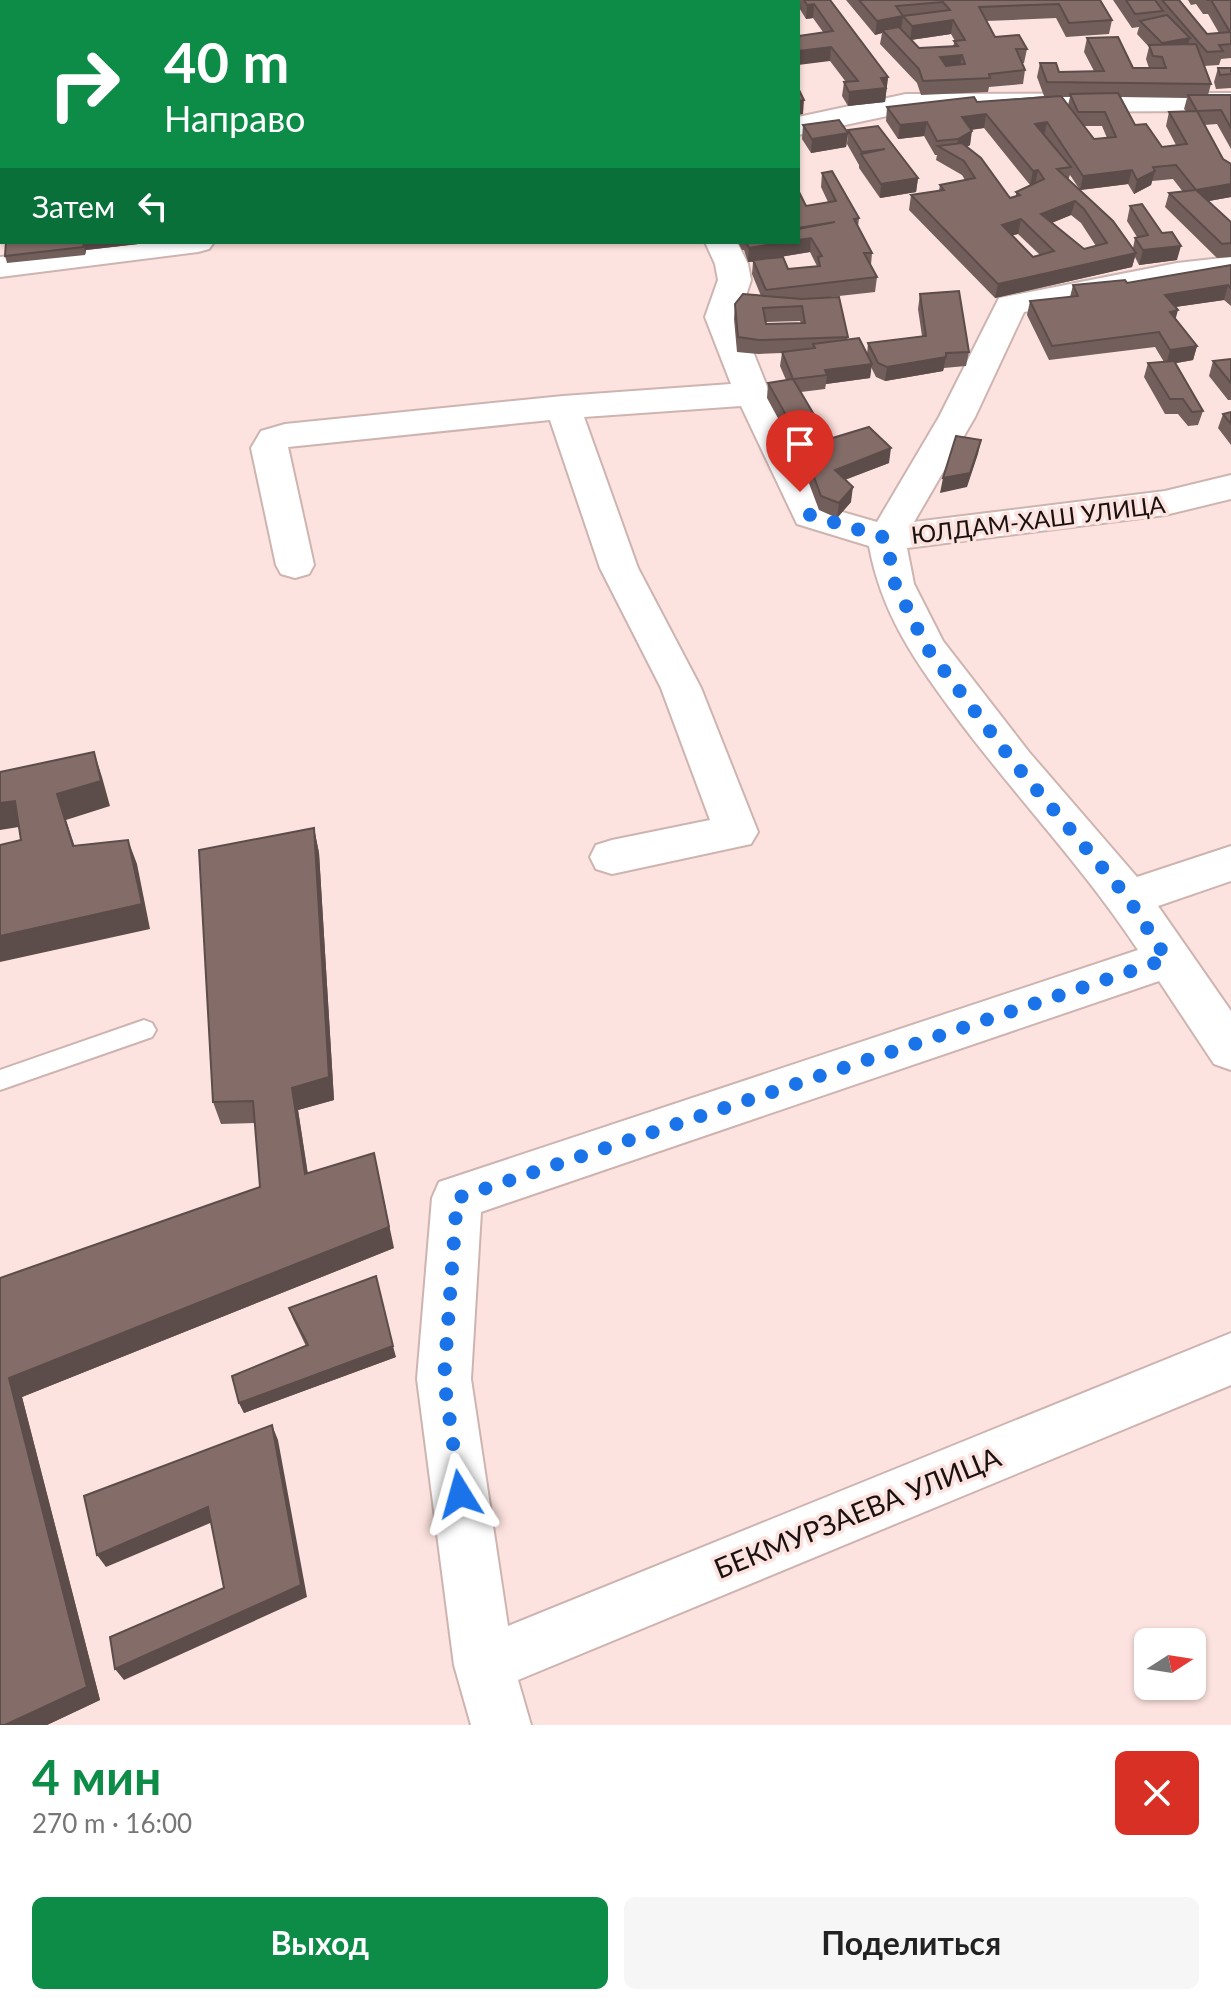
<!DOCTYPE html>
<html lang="ru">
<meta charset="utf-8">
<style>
:root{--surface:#fff;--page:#f6f6f6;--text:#222;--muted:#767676;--accent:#0d8c48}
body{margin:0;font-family:Lato,sans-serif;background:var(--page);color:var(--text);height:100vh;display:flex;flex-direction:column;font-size:30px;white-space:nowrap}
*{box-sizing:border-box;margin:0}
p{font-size:26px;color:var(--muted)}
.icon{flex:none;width:44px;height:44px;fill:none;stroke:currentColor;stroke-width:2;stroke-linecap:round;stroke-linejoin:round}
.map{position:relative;height:1725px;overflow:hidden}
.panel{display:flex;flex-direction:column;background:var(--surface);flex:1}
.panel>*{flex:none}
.top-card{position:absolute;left:0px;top:0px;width:800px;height:244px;box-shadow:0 2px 6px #0004;background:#0d8c48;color:#fff;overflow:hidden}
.needle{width:52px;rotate:78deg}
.buttons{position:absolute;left:1134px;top:1628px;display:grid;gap:16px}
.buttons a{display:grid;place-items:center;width:72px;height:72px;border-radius:12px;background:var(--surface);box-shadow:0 2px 6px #0004;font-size:40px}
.pin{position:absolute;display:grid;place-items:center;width:68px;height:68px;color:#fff;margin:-82px -34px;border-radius:50% 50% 50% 0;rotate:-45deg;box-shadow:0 0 8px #0007}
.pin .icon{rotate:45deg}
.me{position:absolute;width:88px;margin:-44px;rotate:352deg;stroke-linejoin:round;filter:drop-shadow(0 0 6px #0008)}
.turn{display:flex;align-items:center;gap:28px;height:168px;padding:0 32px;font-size:36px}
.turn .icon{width:104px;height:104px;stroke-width:2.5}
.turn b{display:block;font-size:56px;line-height:68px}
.then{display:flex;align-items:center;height:76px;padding:0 32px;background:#0003;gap:16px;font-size:30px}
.round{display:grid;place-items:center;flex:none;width:84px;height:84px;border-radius:12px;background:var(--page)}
.headline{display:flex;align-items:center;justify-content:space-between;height:136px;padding:0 32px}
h1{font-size:48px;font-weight:700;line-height:60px;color:var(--accent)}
.button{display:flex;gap:16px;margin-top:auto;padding:16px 32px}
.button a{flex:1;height:92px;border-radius:12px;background:var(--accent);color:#fff;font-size:32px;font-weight:700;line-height:92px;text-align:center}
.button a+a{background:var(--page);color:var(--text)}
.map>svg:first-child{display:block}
</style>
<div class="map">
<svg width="1231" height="1725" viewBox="0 0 1231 1725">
<rect width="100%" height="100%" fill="#fde3df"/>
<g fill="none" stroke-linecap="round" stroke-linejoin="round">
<!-- canal -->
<g fill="#8acf9d" fill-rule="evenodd">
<path d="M105,0H151L104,2Z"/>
<path d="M2,5V23L0,24V6Z"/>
</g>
<!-- service casing -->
<g stroke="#ceb4b0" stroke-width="4">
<path id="service" d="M144,1020L152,1023L156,1030L152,1037L0,1090V1070Z"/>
</g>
<!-- minor casing -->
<g stroke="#ceb4b0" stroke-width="4">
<g id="minor">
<rect x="0" y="17" width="2" height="16"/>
<path d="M1231,93V111L906,112L798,135V117L906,94Z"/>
<path d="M121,242H214L209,249L198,252L0,277V257Z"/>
<path d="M705,242H737L748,264L751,280L739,317L770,394L798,445L825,507L877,522L939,417L999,298L1177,263L1231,257V277L1177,283L1024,312L975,417L914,522L1165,491L1231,475V499L1165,515L907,548L914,584L943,641L1029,752L1137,877L1231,846V881L1158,906L1231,1011V1070L1214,1064L1159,981L481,1212L471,1379L508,1626L1231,1333V1385L518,1680L531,1725H471L454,1665L417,1379L432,1198L439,1182L1138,950C1084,868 1016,797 957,718C916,662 882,616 869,546L797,524L741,406L584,417L638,568L701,688L758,832L751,844L612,874L596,869L590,857L596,845L612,840L710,820L661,688L600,568L550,420L288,447L314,565L309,574L295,578L281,574L276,565L251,448L261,431L285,424L563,396L731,384L705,317L718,280L715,264Z"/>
</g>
</g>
<!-- service -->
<use href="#service" fill="#fff" fill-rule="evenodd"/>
<!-- minor -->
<use href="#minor" fill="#fff" fill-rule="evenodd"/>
</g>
<!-- wall -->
<g fill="#725e5a" fill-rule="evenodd">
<rect x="245" y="0" width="124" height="2"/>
<path d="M578,0H830L888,77L885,102L848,106L842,96L844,82H846L830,61L823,32L813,18L806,19L798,6V2H578Z"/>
<path d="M846,0H1100L1112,20L1109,34L1066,37L1056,18L986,21L995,37L1027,49L1024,63H1022L1025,70L1023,84L989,87L988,92L921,95L917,83L880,44L882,33L875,35ZM951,34L955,41L953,46L919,48L911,40Z"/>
<path d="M1113,0H1179L1207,34L1219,33L1208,14H1203L1196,4L1191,5L1188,0H1231V58L1221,59L1219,65L1204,66L1211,84L1208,95H1231V149L1217,124L1204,125L1223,159L1231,164V197L1209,201L1231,222V257L1217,258L1165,207L1169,193L1183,192L1173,179L1152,181L1151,185L1134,194L1128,184L1080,190L1133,248L1135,238L1137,237L1127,221L1130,206L1177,260L1139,265L1135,257L1132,267L995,298L909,210L911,195L939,191L940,185L965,180L962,175L936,160L937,155H935L924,136L898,139L886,121L887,107L977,102L1044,96L1037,77L1040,63L1059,72L1094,71L1084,52L1087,38L1133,68H1149L1146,59L1149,47L1137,34L1139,27L1132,28ZM1062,97H1070L1068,105ZM1120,97L1187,98L1184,109L1186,111L1169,112L1166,126L1176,145L1162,147L1135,125ZM1084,126H1102L1107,138L1094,139ZM984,128L1030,185L1016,192V197L1010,198L966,147L970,145L971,130ZM1070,175L1080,190L1068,180ZM1071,215L1081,223L1096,246L1084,249L1052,223ZM1018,234L1040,255L1033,257L1012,235Z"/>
<path d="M1218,68H1231V88L1216,89L1214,82Z"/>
<path d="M803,125L848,133L846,147L811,153L802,139Z"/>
<path d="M848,130L918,178L916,192L880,198L859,168V165L847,144Z"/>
<path d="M822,173L859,218L858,227L872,253L871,265L877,277L875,292L821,298L848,337L847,340L867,354L868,343L922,336L918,309L920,294L969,352L966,366L944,368L943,371L885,381L876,377L871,367L870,378L826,384L825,389L801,392L825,441L889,463L845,480L851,502L837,518L819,510L801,462L802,454L798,455L767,398L768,383L786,380L780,366L782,353L758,354L737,352L734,319L735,304L761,296L752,274L753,262H748L744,250H742L738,242H798L806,206L828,202L821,187ZM810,252L817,266L788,269L774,258ZM800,321L801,323L766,324V322Z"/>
<path d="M6,242H147V243L86,250L85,255L7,263L5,256Z"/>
<path d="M1231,265V306L1224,300L1175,307V318L1197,346L1193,360L1176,363L1203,411L1198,425L1188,426L1178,414H1165L1144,377L1148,363L1164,362L1155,347L1049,360L1027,315L1030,301L1070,297L1073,285L1127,283Z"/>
<path d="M1231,359V400H1228L1209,376L1213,361Z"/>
<path d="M1231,412V445L1218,428L1223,414Z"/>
<path d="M314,828L319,853L334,1100L298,1110L308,1174L394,1248L22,1397L100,1700L47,1725L0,1278L260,1187L255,1123L221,1124L213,1102Z"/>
<path d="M289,1308L396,1357L244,1413L239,1403L306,1346L293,1319Z"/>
</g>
<!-- shaded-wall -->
<g fill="#5c4c4a">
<path d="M254,0H328V2H248V1Z"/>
<path d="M637,0H649V2H628Z"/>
<rect x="755" y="0" width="43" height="2"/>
<path d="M814,4L813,18L806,19L807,5Z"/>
<path d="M903,16L901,30H882V33L875,35L877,21Z"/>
<path d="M953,20L951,34L910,40L912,26Z"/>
<path d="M1190,38L1186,51L1159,57L1162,43Z"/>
<path d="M831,47L830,61L798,65V51Z"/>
<path d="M962,55L960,69L938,71L940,57Z"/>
<path d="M888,77L885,102L848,106L849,92L881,78Z"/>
<path d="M804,100L803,114L798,115V101Z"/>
<path d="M986,114L984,128L960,131L962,117Z"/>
<path d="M927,122L924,136L898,139L900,125Z"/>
<path d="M1047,122L1044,136L1035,124Z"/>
<path d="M972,131L970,145L956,153L958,139Z"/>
<path d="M848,133L846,147L811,153L812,139Z"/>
<path d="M1038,170L1035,185H1030L1033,171Z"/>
<path d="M1132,170L1128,184L1080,190L1083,176Z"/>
<path d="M1155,171L1151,185L1134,194L1137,180Z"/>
<path d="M918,178L916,192L880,198L881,184Z"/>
<path d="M1231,184V197L1192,204L1196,190Z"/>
<path d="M1075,201L1071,215L1038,228L1041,214Z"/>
<rect x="0" y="216" width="2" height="15"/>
<path d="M1021,219L1018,234L999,239L1002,225Z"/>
<path d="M798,228L811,238L810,252L748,262L749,248L746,242H798Z"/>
<path d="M92,242H147V243L86,250L85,255L84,243Z"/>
<path d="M1181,246L1177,260L1139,265L1143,250Z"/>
<path d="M1136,253L1132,267L995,298L998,284Z"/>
<path d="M1228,285L1224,300L1161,309L1165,295Z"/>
<path d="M1178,310L1174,325L1170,312Z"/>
<path d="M1197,346L1193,360L1166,365L1170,350Z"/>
<path d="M946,357L943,371L885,381L887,367Z"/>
<path d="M872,364L870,378L826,384L827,375L825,370Z"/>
<path d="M826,435L824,449L803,447L802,454L798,455L800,440Z"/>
<path d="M981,440L978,454L967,487L940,493L943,478Z"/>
<path d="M891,448L889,463L833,484L835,470Z"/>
<path d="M853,487L851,502L837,518L839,503Z"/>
<path d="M94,752L102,777L110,806L66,820L83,871L73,846L57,794Z"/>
<path d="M15,801L25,826L0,830V803Z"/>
<path d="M314,828L319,853L334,1100L298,1110L311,1196L305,1174L292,1088Z"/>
<path d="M128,840L137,864L150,929L0,962V936Z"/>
<path d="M374,1153L394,1248L22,1397L100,1700L47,1725H5L9,1378Z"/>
<path d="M393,1346L396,1357L244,1413L239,1403Z"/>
<path d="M272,1425L278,1440L307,1597L124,1680L115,1669L301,1585Z"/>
<path d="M208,1507L215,1521L106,1567L97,1555Z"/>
</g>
<!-- building -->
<g fill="#846d69" stroke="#5c4c4a" stroke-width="2" fill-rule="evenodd">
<path d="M217,0H233V2L211,1Z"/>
<rect x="375" y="0" width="27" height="2"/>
<rect x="421" y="0" width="17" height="2"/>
<path d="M482,0H504L505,2H482Z"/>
<path d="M530,0H570L571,2H531Z"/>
<path d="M579,0H637L628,2H580Z"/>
<path d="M651,0H756V2H652Z"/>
<path d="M804,0H830L888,77L881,78L886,88L849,92L844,82L858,81L831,47L798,51V36L833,31L814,4L807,5Z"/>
<path d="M859,0H1100L1112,20L1069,23L1059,4L979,7L995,37L1019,35L1027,49H1016L1025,70L989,74L990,78L923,81L919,69L882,30L899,27L919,48L958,46L954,41L965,40L953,20L912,26L903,16L950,10L943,2L896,6L903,16L877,21ZM962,55L965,64L946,66L940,57Z"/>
<path d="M1126,0H1155L1163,11L1135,14Z"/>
<path d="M1162,0H1179L1207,34L1230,32L1211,0H1206H1231V44L1219,45L1223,51L1207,52Z"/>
<path d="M1167,15L1190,38L1162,43L1140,21Z"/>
<path d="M1118,37L1133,68H1166L1162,57L1153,56L1149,45L1196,44L1211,84L1047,82L1040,63H1056L1059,72L1104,71L1087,38Z"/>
<rect x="0" y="40" width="2" height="12"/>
<path d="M1218,68H1231V74L1220,75Z"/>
<path d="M798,88L804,100L798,101Z"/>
<path d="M1118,93L1135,125L1146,124L1162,147L1187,144L1169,112L1197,111L1223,159L1231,164V184L1196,190L1231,222V243L1222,244L1169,193L1196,190L1176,165L1153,167L1155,171L1137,180L1132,170L1083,176L1047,122L1035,124L1071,167L1057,169L1113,221L1136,253L998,284L911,195L944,190L940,185L975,178L964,161L938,146L962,143L981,158L1010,198L1020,195L1016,192L1044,179L1038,170L1033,171L986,114L962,117L972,131L958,139L937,141L927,122L900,125L887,107L974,97L977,102L1061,96L1094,139L1116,137L1105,112H1078L1070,94ZM1075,201L1084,209L1107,243L1084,249L1041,214ZM1021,219L1054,251L1033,257L1002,225Z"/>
<path d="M1188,95H1231V128L1221,110L1197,111Z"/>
<rect x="0" y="96" width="2" height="26"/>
<path d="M839,120L848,133L812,139L803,125Z"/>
<path d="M878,126L918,178L881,184L861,154L885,149L862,152L848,130Z"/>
<path d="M2,152V166H0V153Z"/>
<path d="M832,171L859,218L854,219L872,253H864L877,277L766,290L753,260L783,257L788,269L820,266L818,257L822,256L811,238L798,240V229L835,222L798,228V190L806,206L836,201L822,173Z"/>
<path d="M2,184V216H0V185Z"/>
<path d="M1142,204L1162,233L1172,232L1181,246L1143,250L1135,238L1148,235L1130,206Z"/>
<path d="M6,242H92L84,243L83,247L5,256Z"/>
<path d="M746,242H785L749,248Z"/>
<path d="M1231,265V288L1228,285L1165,295L1178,310L1170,312L1197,346L1170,350L1159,332L1052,346L1030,301L1078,296L1073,285L1125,280L1127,283Z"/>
<path d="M959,291L969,352L946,353V357L887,367L878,363L868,343L926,336L920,294Z"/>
<path d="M743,294L801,299L839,297L848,337L759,340L738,337L735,304ZM802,306L805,323L766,324L763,308Z"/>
<path d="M859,338L872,364L825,370L827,375L793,379L826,435L800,440L768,383L793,379L782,352L815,348L813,344Z"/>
<path d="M1231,359V383L1213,361Z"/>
<path d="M1174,361L1203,411L1192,412L1183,399H1170L1148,363Z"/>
<path d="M1231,412V424L1223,414Z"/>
<path d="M869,427L891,448L835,470L853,487L839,503L821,496L803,447Z"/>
<path d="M956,436L981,440L970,473L943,478Z"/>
<path d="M94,752L101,781L57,794L73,846L128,840L142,904L0,936V845L21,840L15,801L0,803V772Z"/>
<path d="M314,828L329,1077L292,1088L305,1174L374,1153L389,1227L9,1378L87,1687L5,1725H0V1278L260,1187L253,1101L213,1102L199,850Z"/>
<path d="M376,1276L393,1346L239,1403L232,1376L308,1345L289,1308Z"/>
<path d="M272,1425L301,1585L115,1669L110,1637L224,1588L208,1507L97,1555L84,1496Z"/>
</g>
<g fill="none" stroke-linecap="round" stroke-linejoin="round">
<!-- route -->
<path stroke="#1a73e8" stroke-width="14" stroke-dasharray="0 25.2" d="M460,1494L444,1379L457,1198L1167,959L1128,898L1014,763L927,648L895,584L886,538L810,515L800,492"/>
</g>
<g text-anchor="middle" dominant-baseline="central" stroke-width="7" stroke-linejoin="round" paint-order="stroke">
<!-- street labels -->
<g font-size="24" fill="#1a1210" stroke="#fde3df">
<text transform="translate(1038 519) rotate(-7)">ЮЛДАМ-ХАШ УЛИЦА</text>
</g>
<!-- near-street labels -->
<g font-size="28" fill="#1a1210" stroke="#fde3df">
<text transform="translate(857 1512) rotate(-22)">БЕКМУРЗАЕВА УЛИЦА</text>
</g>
</g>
</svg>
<div class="buttons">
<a><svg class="needle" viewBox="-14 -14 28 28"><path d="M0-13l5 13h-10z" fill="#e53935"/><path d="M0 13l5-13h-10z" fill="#767676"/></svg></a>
</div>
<div class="pin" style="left:800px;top:492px;background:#d93025"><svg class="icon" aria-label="arrive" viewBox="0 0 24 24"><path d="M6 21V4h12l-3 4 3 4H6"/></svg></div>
<svg class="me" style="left:460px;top:1494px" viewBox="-20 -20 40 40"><path d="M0-17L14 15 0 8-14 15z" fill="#1a73e8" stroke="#fff" stroke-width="4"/></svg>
<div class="top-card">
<div class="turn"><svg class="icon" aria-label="right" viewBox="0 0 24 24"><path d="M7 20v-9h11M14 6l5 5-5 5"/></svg><div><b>40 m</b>Направо</div></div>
<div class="then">Затем<svg class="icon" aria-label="left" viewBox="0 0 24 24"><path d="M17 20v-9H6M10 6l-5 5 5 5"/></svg></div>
</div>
</div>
<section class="panel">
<div class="headline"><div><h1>4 мин</h1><p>270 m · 16:00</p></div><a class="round" style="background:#d93025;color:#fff"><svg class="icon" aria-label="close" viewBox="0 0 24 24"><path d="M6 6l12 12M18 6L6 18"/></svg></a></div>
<div class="button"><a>Выход</a><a>Поделиться</a></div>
</section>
